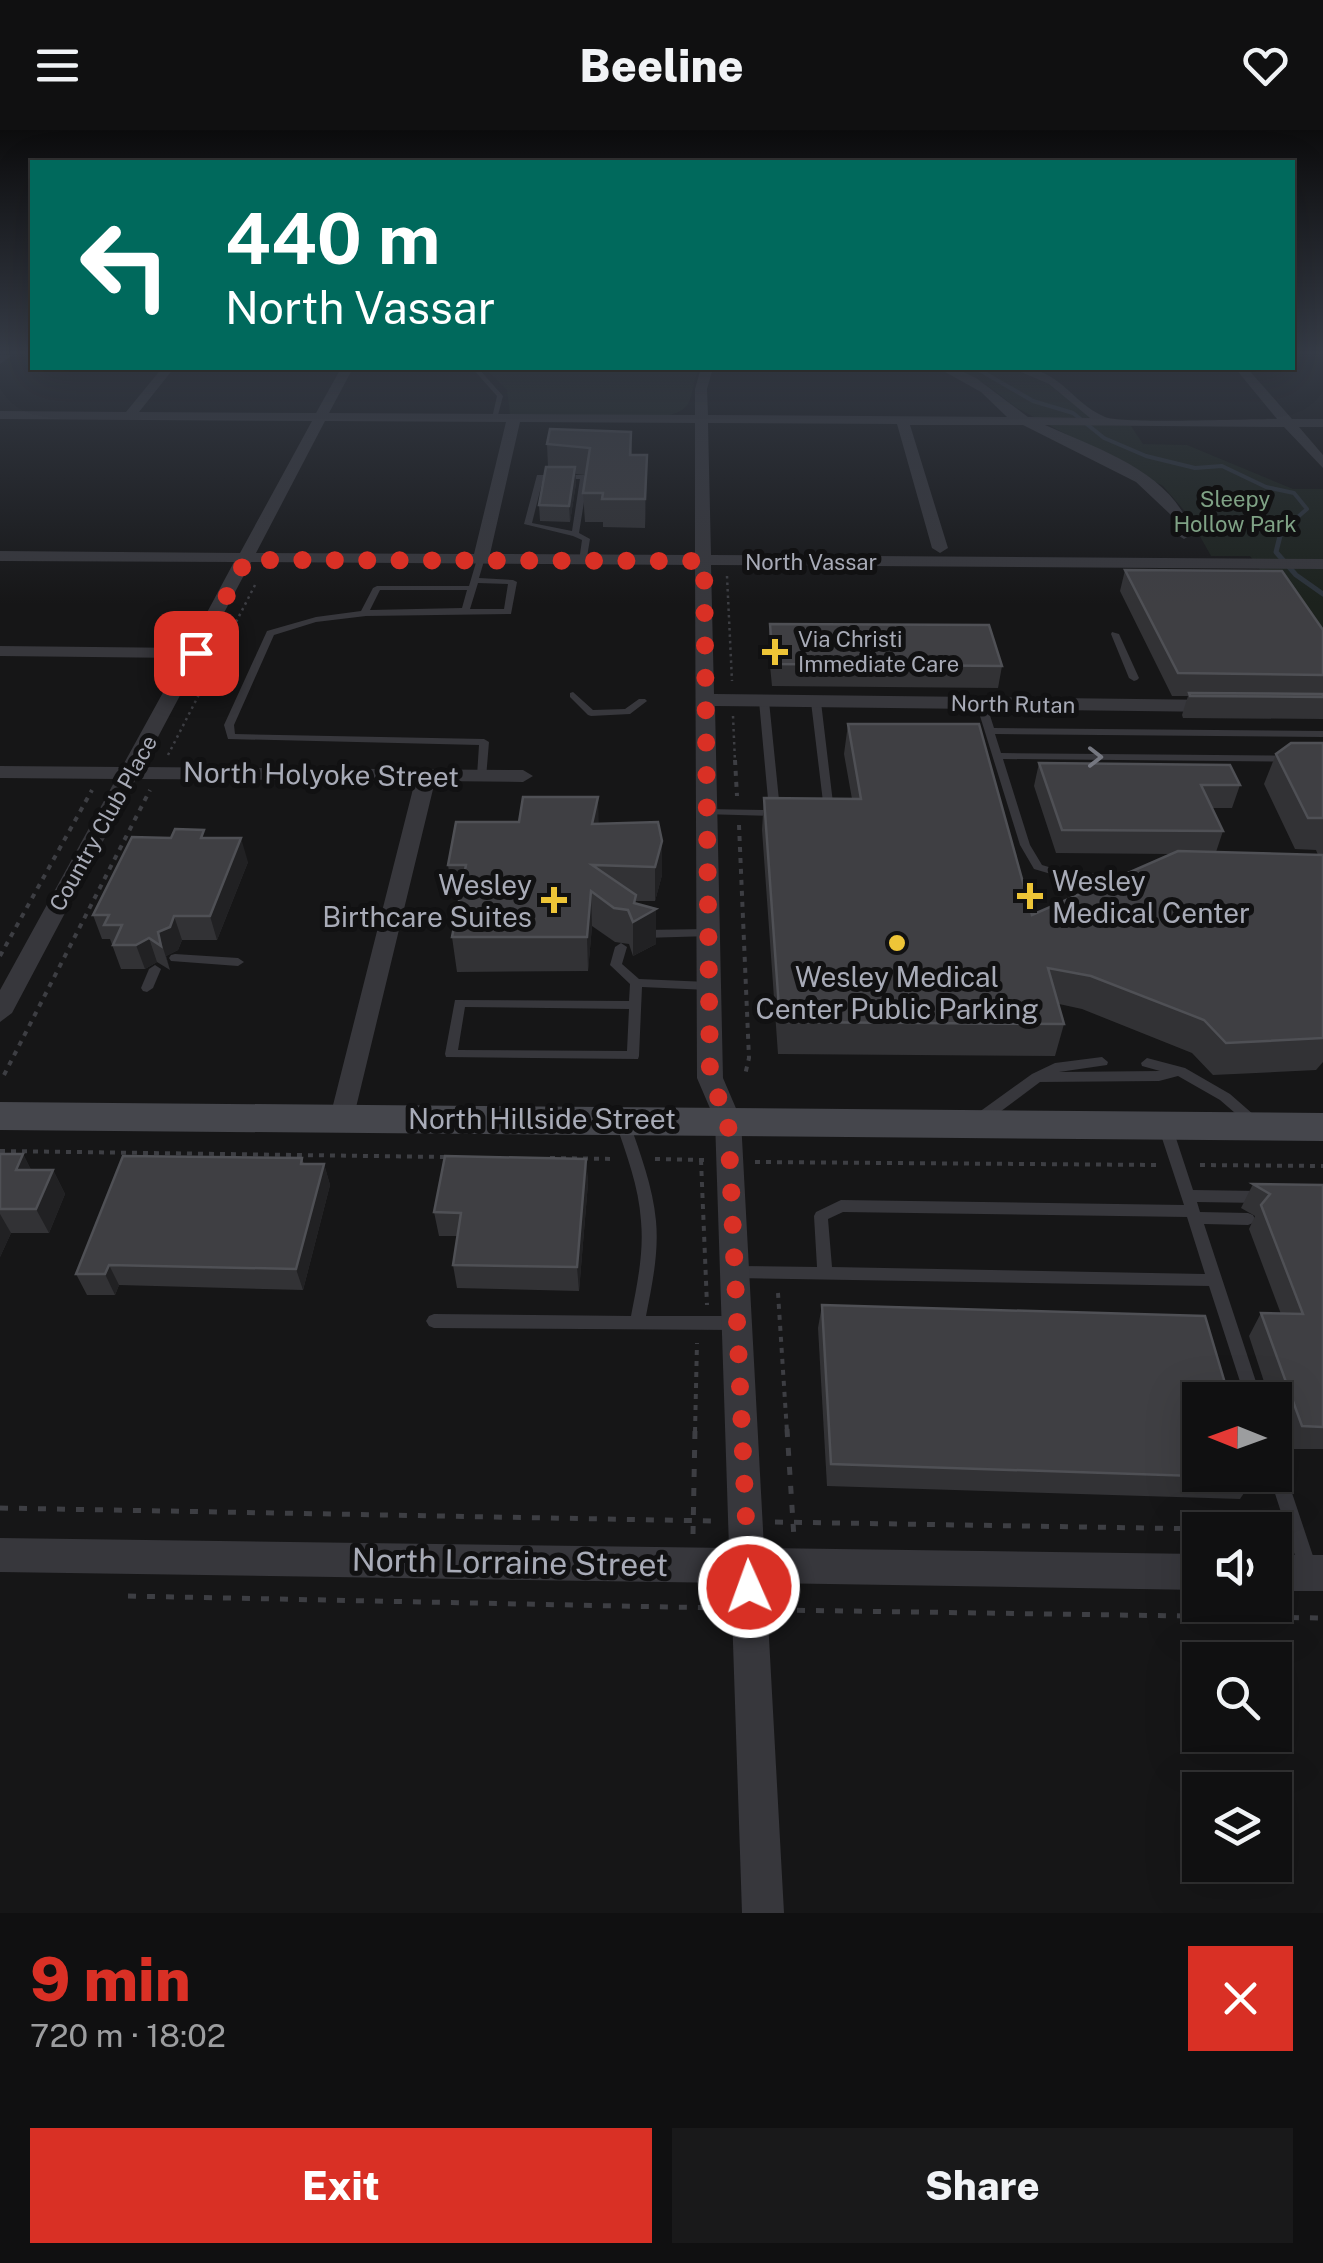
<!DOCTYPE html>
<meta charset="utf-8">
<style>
:root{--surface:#101011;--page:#19191a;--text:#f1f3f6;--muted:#9c9d9f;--line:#303031;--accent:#d93025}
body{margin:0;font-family:"Public Sans",sans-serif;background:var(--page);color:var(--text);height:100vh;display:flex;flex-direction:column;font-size:38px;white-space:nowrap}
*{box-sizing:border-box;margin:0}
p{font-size:32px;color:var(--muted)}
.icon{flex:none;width:55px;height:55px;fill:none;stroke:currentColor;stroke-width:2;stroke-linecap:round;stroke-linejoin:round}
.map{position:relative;height:1783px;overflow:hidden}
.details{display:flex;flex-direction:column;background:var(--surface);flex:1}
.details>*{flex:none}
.guide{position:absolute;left:30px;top:30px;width:1265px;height:210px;border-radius:0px;box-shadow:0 10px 40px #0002,0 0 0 2px var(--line);background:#00695c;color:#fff;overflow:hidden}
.needle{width:65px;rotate:271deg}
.controls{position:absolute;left:1182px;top:1252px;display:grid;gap:20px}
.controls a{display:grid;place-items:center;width:110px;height:110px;border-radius:0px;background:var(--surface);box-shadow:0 10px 40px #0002,0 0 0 2px var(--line);font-size:50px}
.pin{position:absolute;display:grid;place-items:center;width:85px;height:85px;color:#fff;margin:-42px;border-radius:20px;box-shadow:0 5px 15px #0006}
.me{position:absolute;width:110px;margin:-55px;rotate:358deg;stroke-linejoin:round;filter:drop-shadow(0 0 8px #0008)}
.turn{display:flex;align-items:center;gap:35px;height:210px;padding:0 30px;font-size:45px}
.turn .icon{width:130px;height:130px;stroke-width:2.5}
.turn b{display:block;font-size:70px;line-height:85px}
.round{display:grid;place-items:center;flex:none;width:105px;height:105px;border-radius:0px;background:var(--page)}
.overview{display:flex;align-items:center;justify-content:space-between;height:170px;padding:0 30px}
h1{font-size:60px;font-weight:800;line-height:75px;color:var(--accent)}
.button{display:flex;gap:20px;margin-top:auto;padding:20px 30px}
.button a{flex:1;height:115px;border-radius:0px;background:var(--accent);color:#fff;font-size:40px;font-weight:800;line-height:115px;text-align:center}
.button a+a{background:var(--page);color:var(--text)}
header{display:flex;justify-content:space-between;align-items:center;height:130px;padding:0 30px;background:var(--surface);font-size:45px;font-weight:800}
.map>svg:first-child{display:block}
</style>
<header><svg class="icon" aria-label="menu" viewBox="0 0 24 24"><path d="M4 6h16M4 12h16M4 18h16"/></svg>Beeline<svg class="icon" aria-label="heart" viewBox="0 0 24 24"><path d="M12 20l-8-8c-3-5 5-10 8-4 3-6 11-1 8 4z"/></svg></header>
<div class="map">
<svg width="1323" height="1783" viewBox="0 0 1323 1783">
<rect width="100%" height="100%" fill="#161617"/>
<!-- green -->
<g fill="#1c221d">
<path d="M485,238H699C688,263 698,281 664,286L510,284L507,260Z"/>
<path d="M954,238H1010L1049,254L1099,295L1131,296L1143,314L1187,315L1293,359H1323V529L1250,426H1211L1188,385L1163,356L1017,278L987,255Z"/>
</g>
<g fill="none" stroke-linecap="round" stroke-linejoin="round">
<!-- stream-far1 -->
<path stroke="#2c333b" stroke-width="4" d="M976,238L1033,271L1073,283L1104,308L1146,326L1195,338L1222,336L1266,357L1294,363L1307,379L1278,404"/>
<!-- stream -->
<path stroke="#2c333b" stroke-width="5" d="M1281,402L1276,422L1296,445L1323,464"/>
<!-- path-far2 -->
<g stroke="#3d3e43" stroke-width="2.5" stroke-dasharray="2.5 4" stroke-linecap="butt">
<path d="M727,446L732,551"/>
<path d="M733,586L735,632"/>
<path d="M168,625L255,455"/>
</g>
<!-- path-far1 -->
<g stroke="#3d3e43" stroke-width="4" stroke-dasharray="5 6" stroke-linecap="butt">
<path d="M735,630L737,666"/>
<path d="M739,695L749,928L745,945"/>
<path d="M0,826L92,660"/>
<path d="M4,945L150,660"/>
<path d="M0,1021L445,1027"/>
<path d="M550,1028L615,1029"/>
<path d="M655,1029L705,1030"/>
<path d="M701,1030L707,1175"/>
<path d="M755,1032L1160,1035"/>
<path d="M1200,1035L1323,1036"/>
<path d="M778,1163L787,1302"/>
<path d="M695,1302L697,1213"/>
</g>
<!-- path -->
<g stroke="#3d3e43" stroke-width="5" stroke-dasharray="8 11" stroke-linecap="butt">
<path d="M787,1299L794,1408"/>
<path d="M0,1378L715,1391"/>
<path d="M775,1392L1271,1400"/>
<path d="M693,1404L695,1299"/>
<path d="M128,1466L719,1478"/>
<path d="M778,1480L1323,1488"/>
</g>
<!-- lane -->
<g fill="#37373c" fill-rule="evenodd">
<path d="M472,238H478L503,266L497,289L492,288L497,266Z"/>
<path d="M537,345H584L588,347L579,403L590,409L586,433L579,431L582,410L573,406L524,394ZM543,349H580L572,401L532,393Z"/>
<path d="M477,429L484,431L479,448L513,450L517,452L511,484L366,486L316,492L274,505L234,595L235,604L484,609L489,612L486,648H478L477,646L479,615L228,609L224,595L267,501L316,487L361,481L373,458L377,456H469ZM478,453L508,454L504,479H470ZM380,460H467L462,478L370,480Z"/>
<path d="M1112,502L1119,504L1139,548L1137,550L1134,551L1129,548L1111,504Z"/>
<path d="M573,562L593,580L625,579L639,569H645L647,571L630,584L591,586L588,585L570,567V563Z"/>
<path d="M764,568L769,571L780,680L783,683L778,686L702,684L701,682L706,679L769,680L759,571Z"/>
<path d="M816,569L821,572L833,673L826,681L822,682L817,679L823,672L811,572Z"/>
<path d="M981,570L986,573L994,598L1323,601V607L995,604L1001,623L1323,626V632L1003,629L1030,715L1042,735L1069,743H1135L1141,746L1135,749H1068L1034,739L1020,715L976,573Z"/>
<path d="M707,799L711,800L713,803L711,806L643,808L637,804L643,800Z"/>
<path d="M621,813L627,817L622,834L639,849L708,852L714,856L708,860L642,857L639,926L638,929L446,927L445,924L455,870L629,871L630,854L610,835L615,817ZM465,877L629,879L627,921L458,920Z"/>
<path d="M175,824L238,828L244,832L238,836L171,831L169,828L171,825Z"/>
<path d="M155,835L161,839L153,858L147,862L143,861L141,858L149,839Z"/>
<path d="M1102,927L1108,932L1107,935L1059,942L1160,941L1142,936L1141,933L1147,928L1185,938L1230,964L1262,992L1260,996H1250L1220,970L1178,946L1159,951L1040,952L985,993H975L973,989L975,985L1032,944L1055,933Z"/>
<path d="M622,986L627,987L629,991C640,1023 653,1057 656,1091C659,1123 652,1155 646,1186H735L740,1188L743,1193L740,1198L735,1200L434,1198L429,1196L426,1191L429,1186L434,1184L631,1186C637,1155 644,1123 641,1091C639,1057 626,1023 615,991L617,987Z"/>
<path d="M1165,991L1170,992L1172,996L1193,1060L1260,1061L1265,1063L1267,1067L1265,1071L1260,1073L1197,1072L1200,1082L1248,1083L1253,1085L1255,1089L1253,1093L1248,1095L1204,1094L1262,1270H1246L1209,1156L735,1148L730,1146L728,1142L730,1138L735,1136L817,1137L814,1086L816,1082L841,1070L1184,1075L1158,996L1160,992ZM843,1082L1187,1087L1205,1144L832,1137L828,1089Z"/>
<path d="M1275,1328L1281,1330L1318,1441L1315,1447L1309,1450L1303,1447L1300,1441L1269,1345H1275Z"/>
</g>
<!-- street -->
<g fill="#37373c" fill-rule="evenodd">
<path d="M0,225H12L0,234Z"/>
<path d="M162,238H174L139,282L316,283L341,238H353L329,283L695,285V259L701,238H713L707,259L708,285L1007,287L981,262L938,238H955L976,248L1028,287L1090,288L1049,254L1011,238C1060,235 1068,271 1105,287C1122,294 1249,289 1277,289L1235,238H1247L1292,289H1323V297H1299L1323,325V338L1284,297L1045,295C1098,319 1175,343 1192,404L1184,409L1176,404L1171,385L1136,352L1023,295H910L948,418L940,423L932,418L897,294L708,293L711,425L1323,429V439L711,435L714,564L1218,570L1227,576L1218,582L715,576L723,948L741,990L764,1418L1200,1424V1460L766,1453L784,1783H742L731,1453L0,1442V1408L729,1418L715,990L697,948L695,435L251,432L142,637L523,640L533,646L523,652L435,651L352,994H334L330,987L415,651L136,649L12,883L0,892V860L116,649L0,648V636L122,637L182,528L0,526V516L188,518L234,432L0,431V421L240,423L312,291L0,289V281L126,282ZM325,291L506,292L474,424L256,423ZM520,292L695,293V425L490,424Z"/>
<rect x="1275" y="1425" width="48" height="36"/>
</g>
<!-- secondary -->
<path fill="#45464c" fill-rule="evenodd" d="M0,972L1323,983V1011L0,1000Z"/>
</g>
<!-- wall -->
<g fill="#323235">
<path d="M631,302L632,325H647L645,398L603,397V392H585L583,363L586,345L575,344L576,353L570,392L540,391L539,375L548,337L547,314Z"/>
<path d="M1125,440L1323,500V589L1183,588L1182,585L1188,566H1172L1120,461Z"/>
<path d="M770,494L1002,536L998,558L772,556L768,515Z"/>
<path d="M848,594L1032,785L1171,724L1056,723L1034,656L1039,633L1240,655L1232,678H1212L1223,701L1216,722L1318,725L1316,720L1295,719L1264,654L1276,624L1323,613V932L1316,940L1213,945L1192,923L1082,879L1059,874L1064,894L1055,926L778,924L762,700L764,668L852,669L844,624Z"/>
<path d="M658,692L662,745L655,771H636V773L656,779V814L633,826L629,814L615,812L592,796L588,841L457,842L452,807L459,769H453L448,735L599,694Z"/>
<path d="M207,708L248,732L217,810H182L178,820L166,826L170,840L157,832L145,839H121L110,809H102L93,785Z"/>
<path d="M0,1024H23L31,1040H53L65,1064L49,1103H11L0,1127Z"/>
<path d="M302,1028L304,1034H324L330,1055L303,1160L119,1155L115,1165H87L76,1144Z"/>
<path d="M586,1029L588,1053L579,1161L457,1158L453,1135L458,1106H439L434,1082Z"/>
<path d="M1253,1054L1323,1055V1319H1287L1275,1283V1270H1270L1249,1206L1261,1183L1281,1184L1249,1099L1255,1086L1241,1078Z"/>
<path d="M822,1175L1254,1348L1240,1369L827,1356L818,1198Z"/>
</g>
<!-- shaded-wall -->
<g fill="#212123">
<path d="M647,325V353L645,398V369Z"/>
<path d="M575,337L576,353L570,392L569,376Z"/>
<path d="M598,667L599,701L592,694Z"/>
<path d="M241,708L248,732L217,810L210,786Z"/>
<path d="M662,711V745L655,771V737Z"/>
<path d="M591,761L592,796L588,841L587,807Z"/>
<path d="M636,765V790L656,779V814L633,826V792Z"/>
<path d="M174,786L182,810L178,820L166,826L170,840L158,802Z"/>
<path d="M149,808L157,832L145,839L136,815Z"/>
<path d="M23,1024L35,1048L16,1040Z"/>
<path d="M586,1029L588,1053L579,1161L577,1137Z"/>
<path d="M324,1034L330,1055L303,1160L296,1139Z"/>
<path d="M53,1040L65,1064L49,1103L36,1079Z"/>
<path d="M0,1084L11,1103L0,1127Z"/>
<path d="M109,1135L119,1155L115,1165L105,1144Z"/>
</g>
<!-- building -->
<g fill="#3f3f43" stroke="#4f5055" stroke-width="2.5">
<path d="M550,299L631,302L630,325H647L645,369H602L603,363H583L590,318L547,314Z"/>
<path d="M546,337H575L569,376L539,375Z"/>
<path d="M1125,440L1282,441L1323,500V545L1178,543Z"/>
<path d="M770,494L989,495L1002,536L773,534Z"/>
<path d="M1189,563L1323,564V567L1190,566Z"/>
<path d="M848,594H979L1032,785L1178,721L1323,725V908L1226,913L1204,890L1091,846L1048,838L1064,894L780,892L764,668L861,669Z"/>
<path d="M1291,613H1323V688H1308L1276,624Z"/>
<path d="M1039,633L1230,635L1240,655H1201L1223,701L1062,700Z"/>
<path d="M523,667H598L592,694L658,692L662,711L655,737L592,735L636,765L634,773L656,779L633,792L628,780L614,778L591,761L587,807H452L466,735H448L456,692H519Z"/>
<path d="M175,699L204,700L201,708H241L210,786H174L170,797L158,802L161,816L149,808L136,815H113L122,795H104L109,785H93L132,707L171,708Z"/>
<path d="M0,1024H23L16,1040H53L36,1079H0Z"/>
<path d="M123,1026L302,1028L301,1034H324L296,1139L109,1135L105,1144H76Z"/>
<path d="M445,1026L586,1029L577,1137L453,1135L461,1083L434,1082Z"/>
<path d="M1253,1054L1323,1055V1297L1302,1296L1261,1183L1303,1184L1261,1075L1270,1064Z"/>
<path d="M822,1175L1205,1186L1230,1270H1200V1345H1253L1254,1348L831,1334Z"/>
</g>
<!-- one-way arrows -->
<defs><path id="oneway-chevron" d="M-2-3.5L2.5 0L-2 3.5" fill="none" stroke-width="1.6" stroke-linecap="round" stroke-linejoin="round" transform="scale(2.5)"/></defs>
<use stroke="#757780" href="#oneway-chevron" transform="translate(1095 627)"/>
<!-- sky -->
<linearGradient id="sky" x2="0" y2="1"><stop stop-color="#0c0c0d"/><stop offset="0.47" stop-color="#363c47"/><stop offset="1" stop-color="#363c47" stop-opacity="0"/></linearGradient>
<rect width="1323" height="474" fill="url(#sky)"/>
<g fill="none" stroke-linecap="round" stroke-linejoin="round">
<!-- route -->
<path stroke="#d93025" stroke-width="18" stroke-dasharray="0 32.4" d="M196,523L246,430L704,431L710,948L728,990L749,1457"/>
</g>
<!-- markers -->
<g fill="#eec537" stroke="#111112" stroke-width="4">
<path d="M770 507h10v10h10v10h-10v10h-10v-10h-10v-10h10z"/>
<path d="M1025 751h10v10h10v10h-10v10h-10v-10h-10v-10h10z"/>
<path d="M549 755h10v10h10v10h-10v10h-10v-10h-10v-10h10z"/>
<circle cx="897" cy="813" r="10"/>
</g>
<g text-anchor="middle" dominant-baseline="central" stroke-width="10" stroke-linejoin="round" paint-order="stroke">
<!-- far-park labels -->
<g font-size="22" fill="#7fa285" stroke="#111112">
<text x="1235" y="369">Sleepy<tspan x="1235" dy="25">Hollow Park</tspan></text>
</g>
<!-- far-street labels -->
<g font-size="22" fill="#a8abb7" stroke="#111112">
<text x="811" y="432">North Vassar</text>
<text transform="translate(1013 574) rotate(1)">North Rutan</text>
<text transform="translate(103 693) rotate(-61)">Country Club Place</text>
</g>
<!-- far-poi labels -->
<g font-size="22" fill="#a8abb7" stroke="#111112" text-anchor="start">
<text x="798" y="509">Via Christi<tspan x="798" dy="25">Immediate Care</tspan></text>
</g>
<!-- street labels -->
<g font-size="28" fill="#a8abb7" stroke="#111112">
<text transform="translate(321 644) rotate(1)">North Holyoke Street</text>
<text x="542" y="988">North Hillside Street</text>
</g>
<!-- poi labels -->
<g font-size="28" fill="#a8abb7" stroke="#111112" text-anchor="start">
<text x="1052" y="750">Wesley<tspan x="1052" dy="32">Medical Center</tspan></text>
<text x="532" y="754" text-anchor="end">Wesley<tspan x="532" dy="32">Birthcare Suites</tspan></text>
<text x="897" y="846" text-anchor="middle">Wesley Medical<tspan x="897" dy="32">Center Public Parking</tspan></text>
</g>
<!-- near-street labels -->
<g font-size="32" fill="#a8abb7" stroke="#111112">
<text transform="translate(510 1432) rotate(1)">North Lorraine Street</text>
</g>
</g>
</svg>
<div class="controls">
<a><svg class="needle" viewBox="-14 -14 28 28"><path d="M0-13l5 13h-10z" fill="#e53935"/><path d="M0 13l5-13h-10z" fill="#9c9d9f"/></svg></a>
<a><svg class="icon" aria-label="sound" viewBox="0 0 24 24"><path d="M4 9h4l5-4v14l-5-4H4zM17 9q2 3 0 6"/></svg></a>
<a><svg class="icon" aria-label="search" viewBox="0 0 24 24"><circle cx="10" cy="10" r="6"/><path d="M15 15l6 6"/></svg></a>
<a><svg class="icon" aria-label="layers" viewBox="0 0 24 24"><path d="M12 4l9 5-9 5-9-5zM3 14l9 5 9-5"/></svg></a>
</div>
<div class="pin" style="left:196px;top:523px;background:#d93025"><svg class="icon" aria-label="arrive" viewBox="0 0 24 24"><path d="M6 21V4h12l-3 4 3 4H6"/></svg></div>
<svg class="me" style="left:749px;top:1457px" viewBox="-20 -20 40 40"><circle r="17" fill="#d93025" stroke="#fff" stroke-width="3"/><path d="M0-11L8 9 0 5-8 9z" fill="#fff"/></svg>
<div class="guide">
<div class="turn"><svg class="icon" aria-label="left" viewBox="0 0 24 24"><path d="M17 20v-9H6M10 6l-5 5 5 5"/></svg><div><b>440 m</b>North Vassar</div></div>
</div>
</div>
<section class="details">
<div class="overview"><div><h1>9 min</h1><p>720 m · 18:02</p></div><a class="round" style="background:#d93025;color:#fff"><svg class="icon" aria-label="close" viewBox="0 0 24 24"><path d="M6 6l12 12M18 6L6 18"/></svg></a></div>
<div class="button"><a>Exit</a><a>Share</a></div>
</section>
